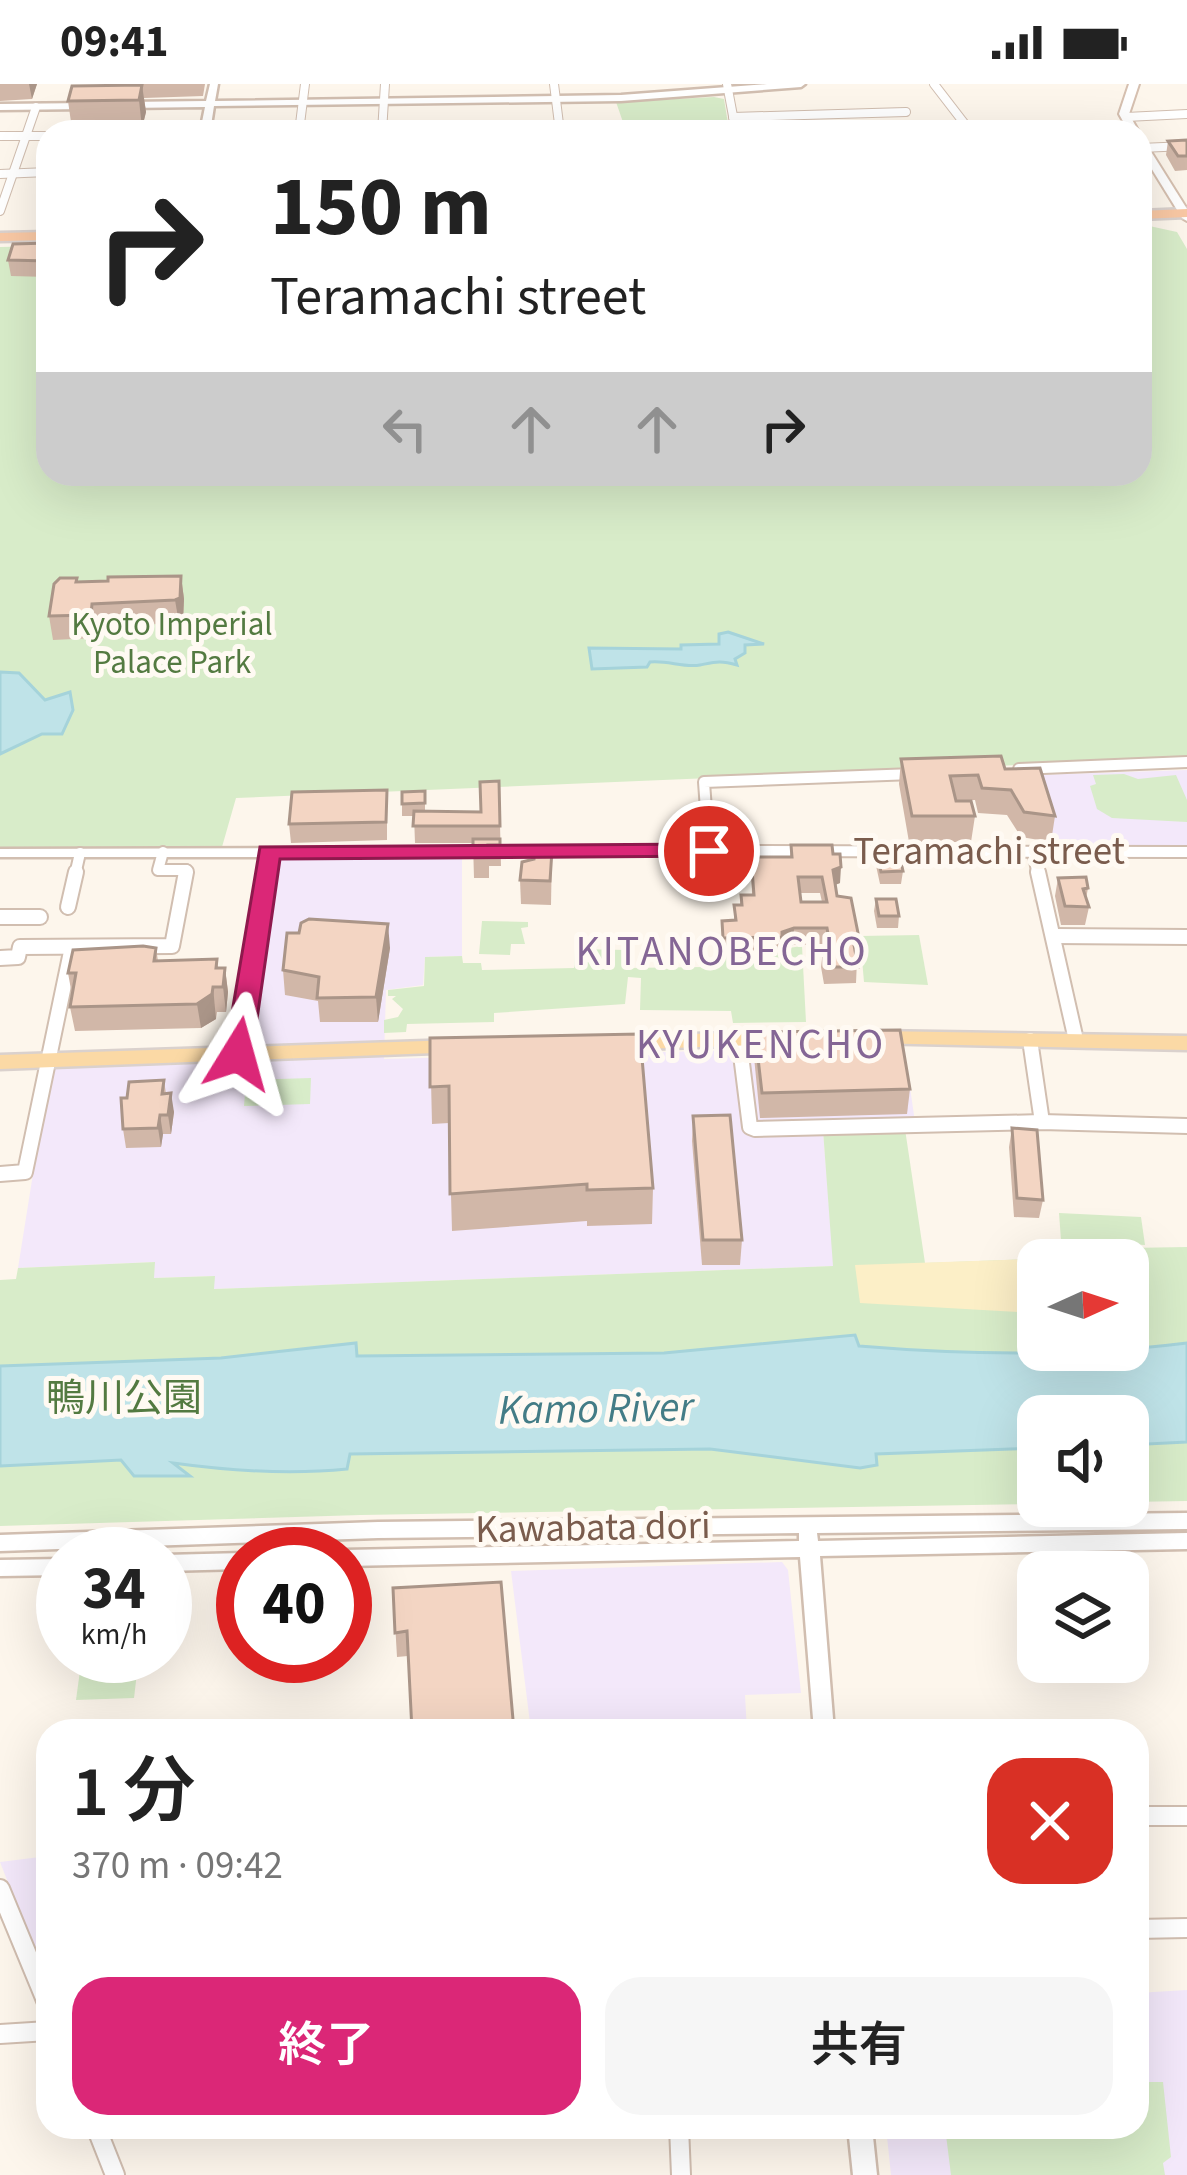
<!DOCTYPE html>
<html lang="ja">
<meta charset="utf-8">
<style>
:root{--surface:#fff;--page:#f6f6f6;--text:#222;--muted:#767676;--accent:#db2777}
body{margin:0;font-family:"Source Sans 3","Noto Sans JP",sans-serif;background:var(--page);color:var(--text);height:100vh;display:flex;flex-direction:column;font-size:45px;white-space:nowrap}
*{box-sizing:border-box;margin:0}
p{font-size:39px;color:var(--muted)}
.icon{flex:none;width:66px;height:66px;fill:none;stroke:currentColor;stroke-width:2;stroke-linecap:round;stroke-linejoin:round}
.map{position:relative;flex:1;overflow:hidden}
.details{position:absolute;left:36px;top:1635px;width:1113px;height:420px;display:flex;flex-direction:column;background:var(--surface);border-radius:36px;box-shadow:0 12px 48px #0002}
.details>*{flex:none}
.hud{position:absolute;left:36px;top:36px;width:1116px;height:366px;border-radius:36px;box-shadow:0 12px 48px #0002;background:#fff;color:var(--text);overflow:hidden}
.needle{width:78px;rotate:87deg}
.fabs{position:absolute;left:1017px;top:1155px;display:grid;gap:24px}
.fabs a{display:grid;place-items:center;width:132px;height:132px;border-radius:24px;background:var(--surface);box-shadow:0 12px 48px #0002;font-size:60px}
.speed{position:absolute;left:36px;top:1443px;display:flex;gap:24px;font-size:60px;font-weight:700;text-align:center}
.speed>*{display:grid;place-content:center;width:156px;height:156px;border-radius:50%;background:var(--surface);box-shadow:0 12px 48px #0002;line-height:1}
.speed small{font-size:30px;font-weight:400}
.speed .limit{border:18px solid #d22;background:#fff;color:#111}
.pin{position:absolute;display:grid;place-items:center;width:102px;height:102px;color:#fff;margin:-51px;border:6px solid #fff;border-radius:50%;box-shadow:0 3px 12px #0007}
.me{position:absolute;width:132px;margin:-66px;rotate:8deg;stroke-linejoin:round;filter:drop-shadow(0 0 9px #0008)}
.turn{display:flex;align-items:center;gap:42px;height:252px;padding:0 36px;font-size:54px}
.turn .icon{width:156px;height:156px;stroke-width:2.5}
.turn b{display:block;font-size:84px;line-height:102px}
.lanes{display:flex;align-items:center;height:114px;padding:0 36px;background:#0003;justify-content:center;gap:60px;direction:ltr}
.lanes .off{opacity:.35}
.round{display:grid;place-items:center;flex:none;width:126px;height:126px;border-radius:36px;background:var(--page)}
.overview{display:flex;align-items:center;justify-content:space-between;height:204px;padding:0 36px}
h1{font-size:72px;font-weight:600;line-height:90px}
.button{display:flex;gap:24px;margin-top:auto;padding:24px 36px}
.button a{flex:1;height:138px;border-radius:36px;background:var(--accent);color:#fff;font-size:48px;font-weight:600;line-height:138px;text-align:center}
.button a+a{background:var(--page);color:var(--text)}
.status{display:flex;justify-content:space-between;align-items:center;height:84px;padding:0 60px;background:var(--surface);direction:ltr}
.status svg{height:33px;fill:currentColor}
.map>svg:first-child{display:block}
</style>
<div class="status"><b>09:41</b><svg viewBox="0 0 49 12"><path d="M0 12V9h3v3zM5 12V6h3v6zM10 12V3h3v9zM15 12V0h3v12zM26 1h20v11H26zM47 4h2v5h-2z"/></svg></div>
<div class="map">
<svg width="1187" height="2091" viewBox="0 0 1187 2091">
<rect width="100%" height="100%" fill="#fdf6ec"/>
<!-- education -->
<g fill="#f3e8fa">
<path d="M1187,686V762H1056L1034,691Z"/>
<path d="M279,774H462V872L425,873L423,901L386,906L384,975L904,962L916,1045L823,1047L834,1182L213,1205L214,1192L153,1194L154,1178L18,1184L50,983L242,979L256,927Z"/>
<path d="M782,1478L788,1486L801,1609L745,1611L747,1647H531L511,1487Z"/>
<path d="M48,1772V1900L0,1778Z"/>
<path d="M1187,1906V2091H891L886,2043H1137V1909Z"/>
</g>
<!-- green -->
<g fill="#d8ecc9" fill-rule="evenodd">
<path d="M714,13L724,15L728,40L624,41L616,18Z"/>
<path d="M1140,140L1177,148L1187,165V674L236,714L222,763L0,764V163L48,162V390H1140Z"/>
<path d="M1124,690L1138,695L1176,691L1187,716V738L1112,734L1097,725L1090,702L1096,700L1093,691Z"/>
<path d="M482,837L528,838V843L521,844L525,860H511L510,871L479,870Z"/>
<path d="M919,851L928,901L864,898L860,852Z"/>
<path d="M802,862L806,938L733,939L731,927L640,926L641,894L628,893L625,920L494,929V938L407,940L406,948L384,949V936L398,933L403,925L392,915L396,912H388V906L424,902L425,873L462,872L463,879H481L482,886L574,884L575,865L627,866L628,884L704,883L705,876H725V871L782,870V865Z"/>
<path d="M311,994L310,1020L244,1022L246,996Z"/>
<path d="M905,1045L925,1179L1032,1175L1070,1165L1187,1163V1417L1128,1418V1332H1038V1420L361,1431L0,1442V1196L16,1195L18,1184L155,1178L154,1194L215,1192L214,1205L833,1182L823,1046ZM1038,1176H1128V1266H1038Z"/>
<path d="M1059,1129L1141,1133L1145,1161L1061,1156Z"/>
<path d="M82,1572H139L134,1614L76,1616Z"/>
<path d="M1137,1998H1163L1171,2073L1163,2079L1165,2091H951L945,2043H1137Z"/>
</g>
<!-- sand -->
<path fill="#fcefc7" d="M1032,1175L1038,1229L860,1219L855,1181Z"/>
<!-- water -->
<g fill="#bfe3e8" stroke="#a5d3da" stroke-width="3">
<path d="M728,548L764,560L745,561V569L735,575L737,581C720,576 715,578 700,581C684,584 667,576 650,578L647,583L592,585L589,564L681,565V561L719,560V550Z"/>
<path d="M0,588L19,589L45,616L70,608L73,626L62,650H42L0,670Z"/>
<path d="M855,1251L859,1262C967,1271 1083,1272 1187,1259V1358L1128,1361V1332H1038V1364L876,1370L877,1381L860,1384L710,1365L350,1370L347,1385C288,1391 231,1387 173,1379L190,1392H134L121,1376L0,1382V1282L221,1274L356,1259L357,1272L664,1269Z"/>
</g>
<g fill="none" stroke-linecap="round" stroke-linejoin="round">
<!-- minor-far3 casing -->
<g stroke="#d1beb0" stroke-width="10">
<g id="minor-far3">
<path d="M554,0L560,48"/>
<path d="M727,0L736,48"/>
<path d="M934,0L971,48"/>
<path d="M733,33L906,28"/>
<path d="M1126,33L1187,30"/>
<path d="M299,48L305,0"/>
<path d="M382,48L385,0"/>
<path d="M0,52H48"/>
<path d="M1140,64L1187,62"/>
<path d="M0,90L48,88"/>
<path d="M0,127L36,23"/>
</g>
</g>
<!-- minor-far2 casing -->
<g stroke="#d1beb0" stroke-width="14">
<g id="minor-far2">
<path d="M1019,685L1187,678"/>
<path d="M913,690L704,698L709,767L1187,768"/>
<path d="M163,768L158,786H186L185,791"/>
<path d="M1033,768L1038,791"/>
<path d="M75,791L80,769"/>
</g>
</g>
<!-- minor-far1 casing -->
<g stroke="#d1beb0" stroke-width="18">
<g id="minor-far1">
<path d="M1038,788L1076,956"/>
<path d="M68,823L76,788"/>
<path d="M0,833H40"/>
<path d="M1054,852L1187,853"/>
<path d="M0,874L18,873L20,863L172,862L186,788"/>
<path d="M739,955L750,1043L755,1045L1042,1038L1187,1042"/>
<path d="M1030,956L1042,1038"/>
<path d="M0,1090L25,1088L72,863"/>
</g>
</g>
<!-- minor casing -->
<g stroke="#d1beb0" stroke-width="22">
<g id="minor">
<path d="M1137,1732H1187"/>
<path d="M0,1805L48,1921"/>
<path d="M1137,1845L1187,1844"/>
<path d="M0,1950L48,1947"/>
<path d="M96,2043L115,2091"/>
<path d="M679,2043L681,2091"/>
</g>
</g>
<!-- tertiary casing -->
<g stroke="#d1beb0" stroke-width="5">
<g id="tertiary">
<path d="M210,0H218L215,17L621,11L767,0H805L801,3L621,17L214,22L210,48H200L205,23L127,24L122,21L127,18L206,17Z"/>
<path d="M0,20L89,19L94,22L89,25L0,26Z"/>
<path d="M709,763L714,764L716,767L714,770L276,773L246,970L238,975L230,970L261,773H0V765Z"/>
<path d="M1187,1429V1445L817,1449L818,1457L1187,1449V1465L820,1472L834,1647H814L800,1473L345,1482V1470H337L345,1466L799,1457V1449L378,1454L0,1467V1451L378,1438Z"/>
<path d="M243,1469L246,1470H243V1485L165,1487V1471Z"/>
<path d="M63,1475V1491L0,1492V1476Z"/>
<path d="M848,2043H872L877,2091H853Z"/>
</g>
</g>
<!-- secondary casing -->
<g stroke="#d6c0b0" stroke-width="4">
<g id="secondary">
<path d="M1129,0H1139L1129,30L1139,48H1129L1119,30Z"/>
<path d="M1140,55L1145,58L1187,125V137L1182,134L1140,66Z"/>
</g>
</g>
<!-- primary casing -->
<g stroke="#dad1cd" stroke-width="5">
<g id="primary">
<path d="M876,947L1187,952V966L869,959L866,954Z"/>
<path d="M778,948L788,955L785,960L612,966L602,959L612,952Z"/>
<path d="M455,956L462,958L465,963L462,968L0,985V971Z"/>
</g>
</g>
<!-- trunk casing -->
<g stroke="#dad1cd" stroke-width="5">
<g id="trunk">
<path d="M1187,125V133L1140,135V127Z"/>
<path d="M48,148V156L0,157V149Z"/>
</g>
</g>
<!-- minor-far3 -->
<use href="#minor-far3" stroke="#fff" stroke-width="8"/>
<!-- minor-far2 -->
<use href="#minor-far2" stroke="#fff" stroke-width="10"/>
<!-- minor-far1 -->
<use href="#minor-far1" stroke="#fff" stroke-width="14"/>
<!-- minor -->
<use href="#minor" stroke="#fff" stroke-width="18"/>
<!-- tertiary -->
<use href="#tertiary" fill="#fff" fill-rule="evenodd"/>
<!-- secondary -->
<use href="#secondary" fill="#fff" fill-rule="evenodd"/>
<!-- primary -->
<use href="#primary" fill="#fbd9a5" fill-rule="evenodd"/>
<!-- trunk -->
<use href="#trunk" fill="#f9c8a4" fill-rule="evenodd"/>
</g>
<!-- wall -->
<g fill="#d1b7a8" fill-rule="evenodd">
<path d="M0,0H37L32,15L0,17Z"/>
<path d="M126,0H205L203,12L144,14L146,28L142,44L72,45L68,17Z"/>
<path d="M1187,56V86L1175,87L1166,71L1168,57Z"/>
<path d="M48,159V193L11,192L8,176Z"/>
<path d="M181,492L184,515L183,537L179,539L96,543L94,554L53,556L49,532L78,498Z"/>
<path d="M901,675L1005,685L1055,732L1051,758L1021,753L1007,731L978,729L975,716L956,717L975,732L971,758H909L899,700Z"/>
<path d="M499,697L501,782H489V794H474L473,759H415L414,732H402V708L425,707V727L481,728Z"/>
<path d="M387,706V756L291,759L289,740Z"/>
<path d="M791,761L840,799L835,801L837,812L859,875L857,876L856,899L824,900L821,883L823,867H827L826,860L793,861L781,864V870H722V837L734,836V821H740L741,811H752L751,773H790ZM800,809H820L822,818H801Z"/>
<path d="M876,765L903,787L901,800H880L875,777Z"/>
<path d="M552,766L551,821L521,820L520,796L534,775Z"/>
<path d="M1058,794L1088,804L1086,815L1089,823L1085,841H1061L1055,812Z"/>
<path d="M876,815L899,832L898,844H877L874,827Z"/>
<path d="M156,864L158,877L217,875L218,884H225L228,908L226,928H217L216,935L201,944L75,947L70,923L72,911L68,889Z"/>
<path d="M390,864L378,938H320L318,917L285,911L283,886Z"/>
<path d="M755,948L910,1005L907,1030L760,1034L754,973Z"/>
<path d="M430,954L653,1104L652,1140L587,1142V1137L452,1147L449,1039L432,1040Z"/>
<path d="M164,996L166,1010L174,1028L171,1050H163L161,1063L126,1064L123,1045L127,1014Z"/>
<path d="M693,1032L742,1156L740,1181H702L692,1057Z"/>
<path d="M1012,1044L1043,1116L1039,1134L1014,1133L1009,1063Z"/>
<path d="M393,1504L514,1647L408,1572L397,1573Z"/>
</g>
<!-- shaded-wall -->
<g fill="#aa9588">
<path d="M29,0H37L32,15Z"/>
<path d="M142,1L146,28L142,44L139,16Z"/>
<path d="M181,492L184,515L183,537L179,539L175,516Z"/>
<path d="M92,520L96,543L94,554L91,531Z"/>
<path d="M841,783L840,799L832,802L833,786Z"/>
<path d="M388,840L390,864L378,938L376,913Z"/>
<path d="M794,844L793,861L781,864L782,848Z"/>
<path d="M860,859L859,875L852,877L854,861Z"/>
<path d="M225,884L228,908L226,928L223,903Z"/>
<path d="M213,903L216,935L201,944L197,920Z"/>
<path d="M171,1009L174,1028L171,1050L168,1031Z"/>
<path d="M160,1031L163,1050L161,1063L158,1044Z"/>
</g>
<!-- building -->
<g fill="#f3d5c3" stroke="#aa9588" stroke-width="3" fill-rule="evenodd">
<path d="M142,1L139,16L68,17L72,2Z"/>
<path d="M1187,56V72H1178L1168,57Z"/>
<path d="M48,159V177L8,176L13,160Z"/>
<path d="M181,492L180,514L175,516L92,520L91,531L49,532L54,500L60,494H77L76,498L108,497V493Z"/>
<path d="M1001,672L1005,685L1040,684L1055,732L1024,728L1011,706L982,704L978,691L950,692L956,717H971L975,732H912L901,675Z"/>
<path d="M499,697L500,742H413L414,727L481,728L480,698Z"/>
<path d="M387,706L386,738L289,740L292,708Z"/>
<path d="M425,707V719L402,720V708Z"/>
<path d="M473,755H500V761H488L489,773H473Z"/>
<path d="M791,761H832L833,770H840L841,783L833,786L837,812L851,814L860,859L854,861L858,883H825L823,867H831L827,844H794L782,848V853L723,854L722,837L736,836L734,821H742L741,811H754L751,773H792ZM798,793H822L827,818H801Z"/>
<path d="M876,765H898L903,787L881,788Z"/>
<path d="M534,766H552L550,797L520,796L522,778L534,775Z"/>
<path d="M1086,793L1088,804L1083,805L1089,823L1065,822L1058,794Z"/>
<path d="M876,815H896L899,832H879Z"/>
<path d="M309,835L388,840L376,913L317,914L319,893L283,886L287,849H299L301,839Z"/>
<path d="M143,862L156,864L154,877L217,875L216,884H225L223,903H213L212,910L197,920L70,923L76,889H68L73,866Z"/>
<path d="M900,946L910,1005L762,1009L755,948Z"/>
<path d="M640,950L653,1104L587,1106V1100L450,1110L449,1002L430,1003V954Z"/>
<path d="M164,996L162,1010L171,1009L168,1031H160L158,1044L123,1045L121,1014H127L129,998Z"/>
<path d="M730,1031L742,1156H703L693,1032Z"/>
<path d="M1012,1044L1037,1046L1043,1116L1017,1114Z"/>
<path d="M501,1498L514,1647H412L407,1547L395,1549L393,1504Z"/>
</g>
<!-- route -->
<path fill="#db2777" stroke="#8e194d" stroke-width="3" d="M709,760L721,767L717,772L280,775L252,970L238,979L225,970L260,763Z"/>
<g text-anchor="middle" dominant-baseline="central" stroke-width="10" stroke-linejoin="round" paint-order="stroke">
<!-- far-park labels -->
<g font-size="33" fill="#537a41" stroke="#fffaf3">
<text x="172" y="540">Kyoto Imperial<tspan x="172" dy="38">Palace Park</tspan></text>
</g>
<!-- street labels -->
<g font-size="39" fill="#7a5c4d" stroke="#fffaf3">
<text x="989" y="768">Teramachi street</text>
<text transform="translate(593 1444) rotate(-1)">Kawabata dori</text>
</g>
<!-- park labels -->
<g font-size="39" fill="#537a41" stroke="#fffaf3">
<text x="124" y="1315">鴨川公園</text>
</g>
<!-- neighbourhood labels -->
<g font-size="42" letter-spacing="3" fill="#846695" stroke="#fffaf3">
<text x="722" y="868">KITANOBECHO</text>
<text x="761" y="961">KYUKENCHO</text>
</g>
<!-- water labels -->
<g font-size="42" font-style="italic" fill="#437c86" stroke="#fffaf3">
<text transform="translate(596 1325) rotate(-1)">Kamo River</text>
</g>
</g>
</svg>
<div class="fabs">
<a><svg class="needle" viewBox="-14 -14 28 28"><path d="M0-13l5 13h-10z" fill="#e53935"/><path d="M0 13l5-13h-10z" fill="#767676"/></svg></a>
<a><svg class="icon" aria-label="sound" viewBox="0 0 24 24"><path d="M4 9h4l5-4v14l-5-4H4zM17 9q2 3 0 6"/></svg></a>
<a><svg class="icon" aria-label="layers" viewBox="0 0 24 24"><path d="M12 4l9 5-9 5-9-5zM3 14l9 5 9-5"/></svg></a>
</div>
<div class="speed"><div>34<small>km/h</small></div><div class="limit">40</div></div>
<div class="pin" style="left:709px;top:767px;background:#d93025"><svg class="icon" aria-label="arrive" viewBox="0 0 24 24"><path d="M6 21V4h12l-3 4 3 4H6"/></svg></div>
<svg class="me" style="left:238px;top:970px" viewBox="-20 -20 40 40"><path d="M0-17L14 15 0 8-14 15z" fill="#db2777" stroke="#fff" stroke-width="4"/></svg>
<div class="hud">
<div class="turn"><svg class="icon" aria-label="right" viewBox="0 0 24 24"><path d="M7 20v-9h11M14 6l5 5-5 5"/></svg><div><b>150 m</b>Teramachi street</div></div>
<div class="lanes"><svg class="icon off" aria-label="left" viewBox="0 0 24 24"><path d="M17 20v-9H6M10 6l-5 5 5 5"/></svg><svg class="icon off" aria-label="ahead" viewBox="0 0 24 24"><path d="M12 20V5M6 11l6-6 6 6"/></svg><svg class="icon off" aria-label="ahead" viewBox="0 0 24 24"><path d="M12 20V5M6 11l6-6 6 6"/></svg><svg class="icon" aria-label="right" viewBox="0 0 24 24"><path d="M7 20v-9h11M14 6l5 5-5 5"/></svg></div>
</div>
<section class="details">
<div class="overview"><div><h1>1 分</h1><p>370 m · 09:42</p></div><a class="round" style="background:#d93025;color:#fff"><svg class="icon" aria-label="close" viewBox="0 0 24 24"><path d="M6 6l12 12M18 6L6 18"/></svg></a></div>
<div class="button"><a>終了</a><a>共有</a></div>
</section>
</div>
